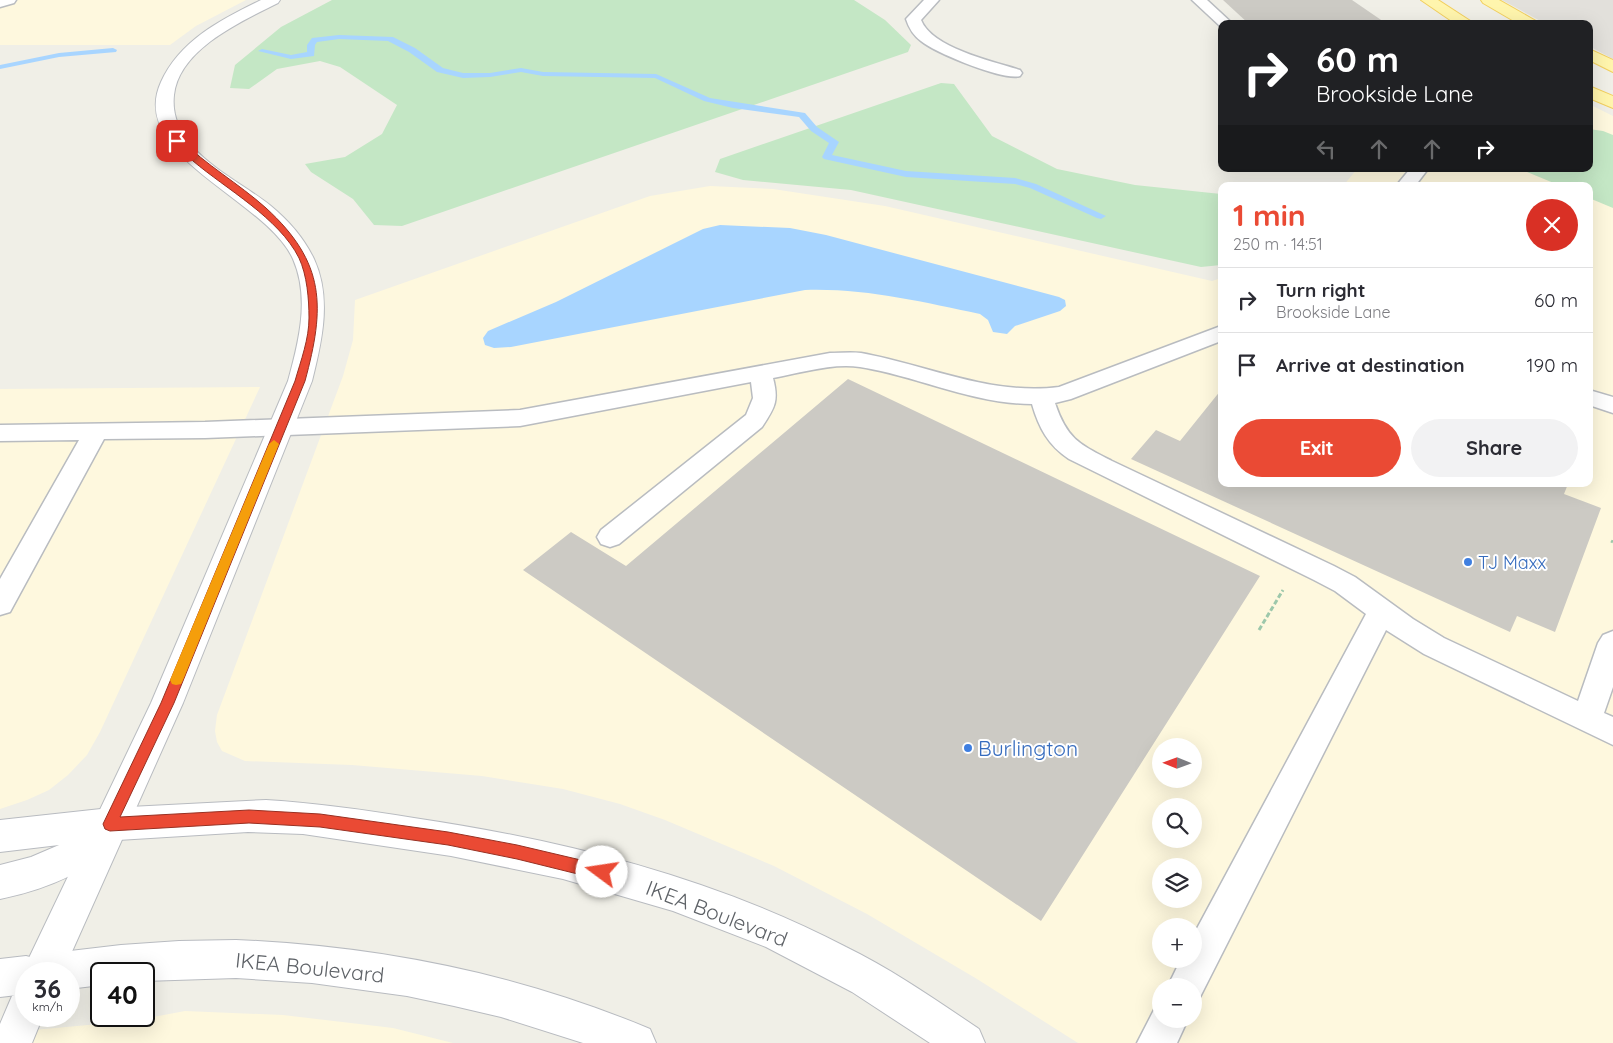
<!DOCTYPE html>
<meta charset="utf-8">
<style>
:root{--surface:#fff;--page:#f2f2f3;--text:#2b2b33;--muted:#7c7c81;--line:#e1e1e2;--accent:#ea4a34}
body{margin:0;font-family:Quicksand,sans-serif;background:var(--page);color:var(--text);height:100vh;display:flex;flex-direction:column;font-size:19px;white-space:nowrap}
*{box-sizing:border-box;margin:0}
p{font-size:16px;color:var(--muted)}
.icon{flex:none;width:28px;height:28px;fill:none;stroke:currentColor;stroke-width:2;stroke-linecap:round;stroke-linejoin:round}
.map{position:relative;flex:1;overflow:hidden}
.drawer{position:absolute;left:1218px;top:182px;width:375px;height:305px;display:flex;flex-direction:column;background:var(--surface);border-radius:10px;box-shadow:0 5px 20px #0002}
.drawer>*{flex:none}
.banner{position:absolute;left:1218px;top:20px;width:375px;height:152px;border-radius:10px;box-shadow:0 5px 20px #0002;background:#202124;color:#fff;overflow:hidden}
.needle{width:32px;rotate:271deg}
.buttons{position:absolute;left:1152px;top:738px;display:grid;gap:10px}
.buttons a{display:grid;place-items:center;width:50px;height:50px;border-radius:50%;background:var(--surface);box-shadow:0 5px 20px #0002;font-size:25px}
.speed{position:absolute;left:15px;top:962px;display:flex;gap:10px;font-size:25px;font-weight:700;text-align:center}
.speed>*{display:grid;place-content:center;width:65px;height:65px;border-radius:50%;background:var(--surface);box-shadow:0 5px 20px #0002;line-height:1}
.speed small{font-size:12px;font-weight:400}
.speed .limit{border:2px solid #111;border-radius:8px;background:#fff;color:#111}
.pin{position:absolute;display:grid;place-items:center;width:42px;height:42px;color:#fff;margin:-21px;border-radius:10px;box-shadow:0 2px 8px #0006}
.me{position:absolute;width:55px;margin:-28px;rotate:284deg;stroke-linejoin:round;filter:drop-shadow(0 0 4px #0008)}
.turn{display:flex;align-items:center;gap:18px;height:105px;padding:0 15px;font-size:22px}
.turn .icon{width:65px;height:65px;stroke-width:2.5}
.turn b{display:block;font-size:35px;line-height:42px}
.lanes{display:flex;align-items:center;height:48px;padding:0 15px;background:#0003;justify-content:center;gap:25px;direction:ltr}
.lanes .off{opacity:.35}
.round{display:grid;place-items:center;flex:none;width:52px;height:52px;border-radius:26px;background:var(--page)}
.summary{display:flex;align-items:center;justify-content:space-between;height:85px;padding:0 15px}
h1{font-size:30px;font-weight:800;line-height:38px;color:var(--accent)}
.primary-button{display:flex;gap:10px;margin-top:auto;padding:10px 15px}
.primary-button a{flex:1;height:58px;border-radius:30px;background:var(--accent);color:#fff;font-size:20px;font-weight:800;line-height:58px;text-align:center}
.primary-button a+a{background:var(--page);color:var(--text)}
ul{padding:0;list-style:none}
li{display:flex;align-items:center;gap:15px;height:65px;padding:0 15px;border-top:1px solid var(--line)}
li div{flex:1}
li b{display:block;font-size:19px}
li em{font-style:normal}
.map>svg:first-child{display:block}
</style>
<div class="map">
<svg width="1613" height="1043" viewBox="0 0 1613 1043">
<rect width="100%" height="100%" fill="#f0efe7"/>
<!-- commercial -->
<g fill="#fef8de" fill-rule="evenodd">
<path d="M0,0H246L196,26L170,45H0Z"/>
<path d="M1589,104L1613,116V1043H1078L977,979L867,914L774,866L665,820L620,804L563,789L482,776L352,765L245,761L222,751L217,742L215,731L217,715L343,376L353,340L355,300L650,196L710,186L773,189L885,206L1212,281L1221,278V484H1589V186H1343L1357,169H1589ZM1161,746H1194V779H1161ZM1161,806H1194V839H1161ZM1161,866H1194V899H1161ZM1161,926H1194V959H1161ZM1161,986H1194V1019H1161Z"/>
<path d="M260,387L100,732L87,755L68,775L49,790L27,800L0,809V389Z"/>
<path d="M185,1011L283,1015L393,1028L453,1043H0V1033L132,1021Z"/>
</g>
<!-- industrial -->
<path fill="#e2e0db" d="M1502,0H1613V59L1589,46V24H1546Z"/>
<!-- green -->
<g fill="#c4e7c5">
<path d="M332,0H854L885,20L911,45L908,52L402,226L374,225L353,199L311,172L305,164L345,157L382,134L397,105L340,67L320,61L277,69L249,89L230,88L235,65L281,27Z"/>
<path d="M941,83L954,84L992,136L1057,169L1135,185L1221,194V265L1201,267L851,190L743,180L715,172L720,159Z"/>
<path d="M1589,129L1603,131L1613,135V208L1589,198V186H1561L1520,169H1589Z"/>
</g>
<!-- water -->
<path fill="#a8d5ff" d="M720,225L790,228L826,235L1059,297L1065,300L1066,306L1060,311L1015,326L1007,334L993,332L988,320L980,314C922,302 865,288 805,290L511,347L494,348L485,345L483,338L488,331L556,302L703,229Z"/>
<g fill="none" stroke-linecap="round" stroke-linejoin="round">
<!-- stream -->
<g fill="#a8d5ff" fill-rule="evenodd">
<path d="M339,35L393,37L415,48L443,68L463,73H490L521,68L543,72L656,74L710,98L805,113L817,127L839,142L832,155L906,171L1015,178L1036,184L1106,216L1101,219L1097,218L1030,188L1015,184L906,177L824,159L822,157L829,143L811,131L799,117L733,108L704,101L655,78L543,76L521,72L490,77L463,78L437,72L409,52L388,41L339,39L317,42L315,45L314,56L291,59L258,51L262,49L291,55L307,52V45L312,38Z"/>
<path d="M113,48L117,50L116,52L59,57L0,69V65L59,53Z"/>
</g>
</g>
<!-- building -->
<g fill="#cccac4">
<path d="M1223,0H1352L1387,24H1249Z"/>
<path d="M848,379L1260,576L1041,921L523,570L571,532L626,566Z"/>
<path d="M1221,390V484H1568L1564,494L1601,508L1555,632L1517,616L1510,632L1131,459L1156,430L1180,441Z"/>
</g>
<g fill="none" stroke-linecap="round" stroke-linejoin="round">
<!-- lane casing -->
<g stroke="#b9bcc0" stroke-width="3">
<g id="lane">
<path d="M0,0H16L14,3L0,7Z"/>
<path d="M924,0H939L921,20C932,48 992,61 1020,70L1022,73L1020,76C1003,81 936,53 921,41C913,35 909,28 906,19Z"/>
<path d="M1192,0H1207L1233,24H1221V27Z"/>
<path d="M1410,169H1428L1415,186H1396Z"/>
<path d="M1221,326V341L1071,399L1055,403C1067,439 1079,444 1112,461L1334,566L1355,577L1413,619L1444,638L1578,701L1598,643L1603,635L1613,631V687L1604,713L1613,717V745L1424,654L1386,630L1199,999L1194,1001V986H1168L1181,959H1194V934L1366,614L1335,591L1314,580L1069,459C1048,445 1039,428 1032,404C973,404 917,376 860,367C831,363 801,373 773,378C779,401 775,407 762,427L619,544L610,547L601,544L597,537L601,530L746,415L753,398L751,382L520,426L205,438L104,439L10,612L0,615V579L79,440L0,441V425L205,422L520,410L830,353C840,353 851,352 861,353C927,365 991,396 1059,387Z"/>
<path d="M1589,390L1613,397V413L1589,405Z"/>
<path d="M1161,1003V1019H1188L1177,1043H1137L1156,1006Z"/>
</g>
</g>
<!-- street casing -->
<g stroke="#b9bcc0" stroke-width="2">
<g id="street">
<path d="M261,0H280L278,3C242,21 179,49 174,95C168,150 235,177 271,206C288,220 304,238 314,259C332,298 322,341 312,381L183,703L62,974H26V982L23,974L28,960L151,703L288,381C299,341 310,298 293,259C266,199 127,156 161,82C180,40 222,19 261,0Z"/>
<path d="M26,990V1016H43L32,1043H0V1024L12,996Z"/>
</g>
</g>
<!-- secondary casing -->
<g stroke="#b8bbc0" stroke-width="2">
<g id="secondary">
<path d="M266,800C316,803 365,810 414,818C563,840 712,877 846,947C893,970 936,1000 979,1029L985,1043H930L852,992L766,947L673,911L563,879L451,856L303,834L248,832L118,840C87,874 43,890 0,899V865L31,857L59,845L0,852V820L110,808Z"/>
<path d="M236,940C379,946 519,974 650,1029L656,1043H583L501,1017L454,1006L407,996L312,983L236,978L144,981V974H101V985L69,989V974H26V994L0,997V959L26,956L30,957L36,955L121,945L179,941Z"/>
</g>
</g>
<!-- primary casing -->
<g stroke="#f2cf5e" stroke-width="2">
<g id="primary">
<path d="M1421,0H1438L1475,24H1456Z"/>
<path d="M1481,0H1499L1536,21L1539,24H1519L1483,3Z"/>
<path d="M1589,49L1613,60V72L1589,60Z"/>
<path d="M1589,86L1613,96V108L1589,98Z"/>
</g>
</g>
<!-- path -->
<g stroke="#9dc8ab" stroke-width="3" stroke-dasharray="5 2.5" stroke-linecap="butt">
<path d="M1611,541L1613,542"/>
<path d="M1259,630L1283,590"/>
</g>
<!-- lane -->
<use href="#lane" fill="#fff" fill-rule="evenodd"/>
<!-- street -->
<use href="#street" fill="#fff" fill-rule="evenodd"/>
<!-- secondary -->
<use href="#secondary" fill="#fff" fill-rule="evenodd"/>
<!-- primary -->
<use href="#primary" fill="#fff5ad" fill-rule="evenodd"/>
</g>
<!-- route -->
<path fill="#ea4a34" stroke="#983022" d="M174,139H180C206,165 238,183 266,208C326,263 325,307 305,381L174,703L120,817L249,810L320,814L448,832L517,845L602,865L607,868L609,872L607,877L602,880L517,859L448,845L320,827L249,823L110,831L105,829L103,824L161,703L295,381C301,360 309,339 309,318C309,299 307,275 299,258C279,218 226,189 193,161C186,155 180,149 174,142Z"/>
<!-- slow -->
<path fill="#f59e0b" d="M274,440L279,444L183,680L181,684L176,685L172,684L170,680L269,444Z"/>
<!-- markers -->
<g fill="#3f7fe0" stroke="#fff" stroke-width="2">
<circle cx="1468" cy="562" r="5"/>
<circle cx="968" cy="748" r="5"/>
</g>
<g text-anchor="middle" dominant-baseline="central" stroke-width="4" stroke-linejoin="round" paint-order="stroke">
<!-- shop labels -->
<g font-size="18" fill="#366cbe" stroke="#fff" text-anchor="start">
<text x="1478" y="562">TJ Maxx</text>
</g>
<!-- near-shop labels -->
<g font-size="21" fill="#366cbe" stroke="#fff" text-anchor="start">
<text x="978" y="748">Burlington</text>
</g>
<!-- near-street labels -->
<g font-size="21" fill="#5e6267" stroke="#fff">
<text transform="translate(717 913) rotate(21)">IKEA Boulevard</text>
<text transform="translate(310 967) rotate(6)">IKEA Boulevard</text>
</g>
</g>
</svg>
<div class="buttons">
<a><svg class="needle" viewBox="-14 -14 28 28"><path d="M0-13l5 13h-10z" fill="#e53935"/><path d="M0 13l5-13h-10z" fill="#7c7c81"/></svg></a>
<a><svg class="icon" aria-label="search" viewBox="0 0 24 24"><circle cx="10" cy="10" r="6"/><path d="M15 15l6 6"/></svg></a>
<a><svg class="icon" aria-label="layers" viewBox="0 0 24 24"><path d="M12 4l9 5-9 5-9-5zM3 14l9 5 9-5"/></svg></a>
<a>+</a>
<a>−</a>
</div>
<div class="speed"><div>36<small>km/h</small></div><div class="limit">40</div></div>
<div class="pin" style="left:177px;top:141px;background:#d93025"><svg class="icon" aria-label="arrive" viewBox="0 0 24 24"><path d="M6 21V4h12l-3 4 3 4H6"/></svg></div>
<svg class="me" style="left:602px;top:872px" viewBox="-20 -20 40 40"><circle r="19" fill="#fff"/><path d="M0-13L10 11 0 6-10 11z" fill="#ea4a34"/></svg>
<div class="banner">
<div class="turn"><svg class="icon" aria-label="right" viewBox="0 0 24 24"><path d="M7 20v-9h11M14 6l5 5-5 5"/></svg><div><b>60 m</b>Brookside Lane</div></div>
<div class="lanes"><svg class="icon off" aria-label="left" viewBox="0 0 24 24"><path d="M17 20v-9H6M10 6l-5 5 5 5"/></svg><svg class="icon off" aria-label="ahead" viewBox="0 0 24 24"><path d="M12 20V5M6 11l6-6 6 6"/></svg><svg class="icon off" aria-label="ahead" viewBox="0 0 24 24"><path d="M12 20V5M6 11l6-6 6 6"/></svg><svg class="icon" aria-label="right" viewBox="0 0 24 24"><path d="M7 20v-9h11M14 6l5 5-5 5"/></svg></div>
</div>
<section class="drawer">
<div class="summary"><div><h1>1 min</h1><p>250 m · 14:51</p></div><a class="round" style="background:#d93025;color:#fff"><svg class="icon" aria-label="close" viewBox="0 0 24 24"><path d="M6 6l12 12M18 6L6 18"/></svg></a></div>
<ul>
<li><svg class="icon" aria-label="right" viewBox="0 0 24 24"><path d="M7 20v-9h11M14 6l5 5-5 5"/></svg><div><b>Turn right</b><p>Brookside Lane</p></div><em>60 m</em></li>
<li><svg class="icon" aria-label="arrive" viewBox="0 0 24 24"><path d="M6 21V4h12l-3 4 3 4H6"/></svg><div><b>Arrive at destination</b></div><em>190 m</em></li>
</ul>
<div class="primary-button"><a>Exit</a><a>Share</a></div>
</section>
</div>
